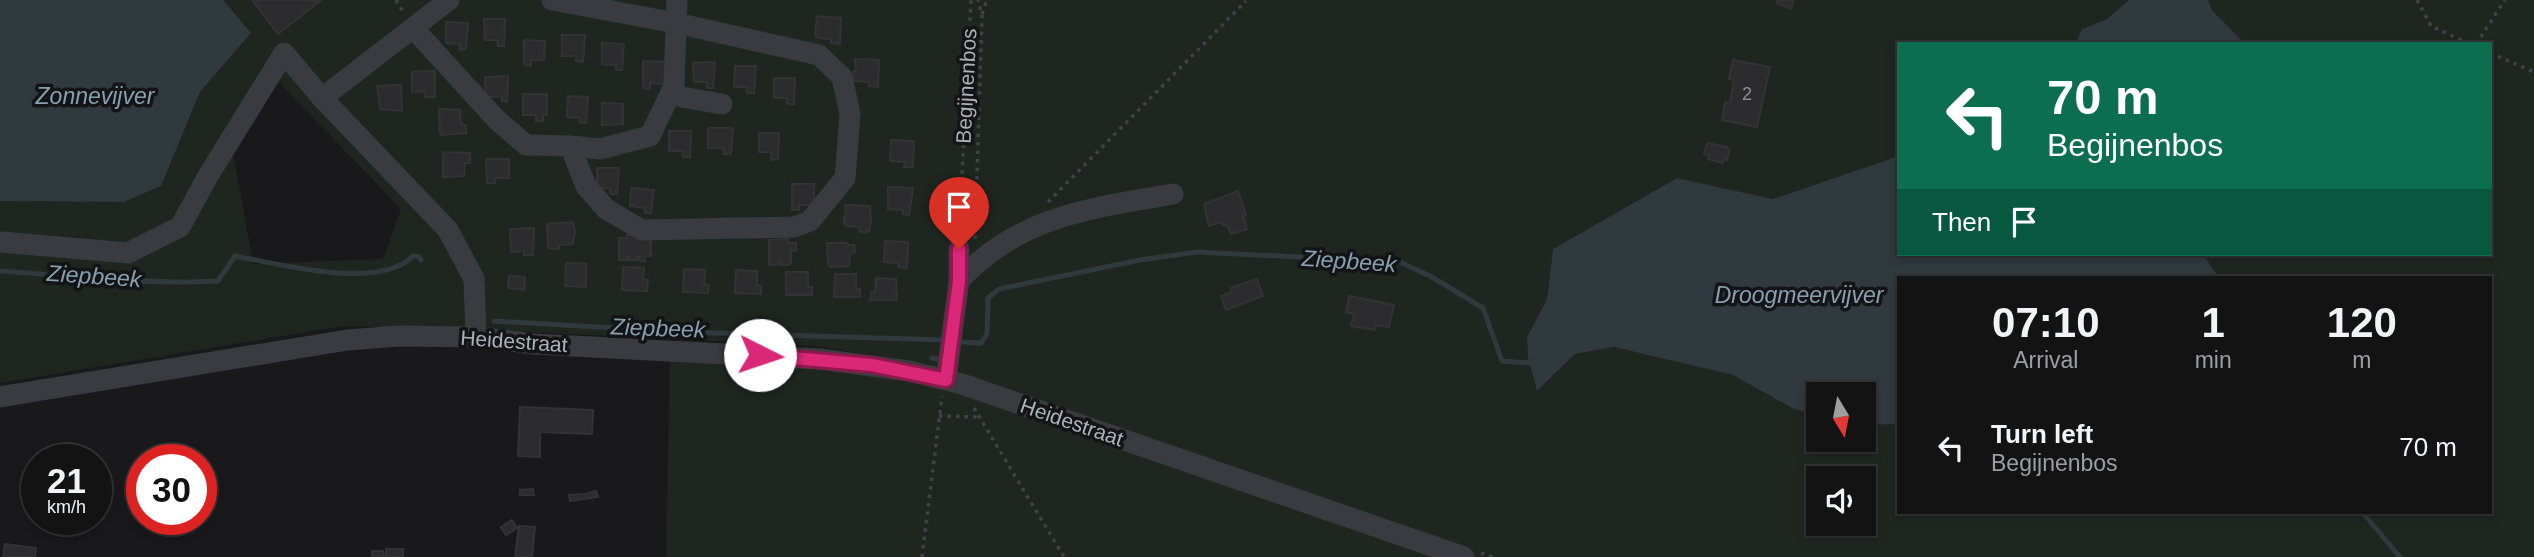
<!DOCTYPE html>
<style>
:root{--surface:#131314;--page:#202022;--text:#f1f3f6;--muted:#9d9ea0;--line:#323234}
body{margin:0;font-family:Helvetica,sans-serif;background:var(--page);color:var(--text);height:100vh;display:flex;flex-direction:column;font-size:26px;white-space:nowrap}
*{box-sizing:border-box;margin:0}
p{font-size:23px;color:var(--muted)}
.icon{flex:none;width:38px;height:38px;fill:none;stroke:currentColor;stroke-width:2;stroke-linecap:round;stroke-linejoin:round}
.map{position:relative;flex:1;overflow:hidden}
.side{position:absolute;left:1897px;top:276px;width:595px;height:238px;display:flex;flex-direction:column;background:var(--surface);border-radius:0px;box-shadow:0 4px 10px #0003,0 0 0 2px var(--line)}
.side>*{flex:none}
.guide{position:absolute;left:1897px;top:42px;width:595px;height:214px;border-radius:0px;box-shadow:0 4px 10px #0003,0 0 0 2px var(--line);background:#0b6e4f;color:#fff;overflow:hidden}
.needle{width:46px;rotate:170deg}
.tools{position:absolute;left:1806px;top:382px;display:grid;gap:14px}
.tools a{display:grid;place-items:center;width:70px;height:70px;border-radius:0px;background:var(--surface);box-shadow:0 4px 10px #0003,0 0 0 2px var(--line);font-size:35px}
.speed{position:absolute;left:21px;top:444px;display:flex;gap:14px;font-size:35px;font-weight:700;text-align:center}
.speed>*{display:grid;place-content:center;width:91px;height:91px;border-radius:50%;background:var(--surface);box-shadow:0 4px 10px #0003,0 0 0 2px var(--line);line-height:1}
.speed small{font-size:18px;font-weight:400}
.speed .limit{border:10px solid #d22;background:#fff;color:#111}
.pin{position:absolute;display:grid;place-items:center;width:60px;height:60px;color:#fff;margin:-72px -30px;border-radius:50% 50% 50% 0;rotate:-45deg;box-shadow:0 0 7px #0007}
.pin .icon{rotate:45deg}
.me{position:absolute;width:77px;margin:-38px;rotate:94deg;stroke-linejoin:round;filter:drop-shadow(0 0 5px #0008)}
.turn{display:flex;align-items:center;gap:24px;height:147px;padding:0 35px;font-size:32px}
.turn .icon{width:91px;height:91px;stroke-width:2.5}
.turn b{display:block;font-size:49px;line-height:60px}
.then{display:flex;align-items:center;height:66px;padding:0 35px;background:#0003;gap:14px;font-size:26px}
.eta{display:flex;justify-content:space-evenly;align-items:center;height:119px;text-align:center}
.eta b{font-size:42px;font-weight:800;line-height:49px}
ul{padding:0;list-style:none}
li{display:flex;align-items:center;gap:21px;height:105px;padding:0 35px}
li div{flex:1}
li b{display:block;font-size:26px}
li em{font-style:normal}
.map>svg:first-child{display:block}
</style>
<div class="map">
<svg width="2534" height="557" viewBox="0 0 2534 557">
<rect width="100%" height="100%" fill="#19191b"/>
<!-- green -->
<path fill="#1f2620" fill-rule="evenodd" d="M223,0H2129L2107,19L2082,29L2075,44H1899V156L1773,199L1677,178L1553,249L1547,299L1527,337L1528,358L1537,391L1575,354L1614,347L1733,375L1792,408L1818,416V439H1864V425L1899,424V513H2490V278H2219L2203,254H2490V44H2245L2212,10L2208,0H2534V557H666L670,358L813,364L928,383L931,365L815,346L469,329L342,326L0,383V201L124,202L161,186L200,92L251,33ZM276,79L401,209L383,259L253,264L231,141ZM1818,478H1864V523H1818Z"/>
<!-- water -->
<g fill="#30393e">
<path d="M0,0H223L251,33L200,92L161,186L124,202L0,201Z"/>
<path d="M2129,0H2208L2212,10L2245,44H2075L2082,29L2107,19Z"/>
<path d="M1899,156V254H2203L2219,278H1899V424L1864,425V394H1818V416L1792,408L1733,375L1614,347L1575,354L1537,391L1528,358L1527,337L1547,299L1553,249L1677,178L1773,199Z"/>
</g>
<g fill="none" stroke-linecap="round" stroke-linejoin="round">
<!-- stream -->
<g stroke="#30393e" stroke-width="5">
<path d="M0,271C72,276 145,285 218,281L235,256C278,264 379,291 413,256L419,257L421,260"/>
<path d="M494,321L683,332L945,340"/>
<path d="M961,342L981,343L987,334L988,298L999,289L1140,260L1197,252L1400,262L1432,277L1483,308L1502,361L1530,363L1536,360"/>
<path d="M932,358L943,360"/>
<path d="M2363,513L2400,557"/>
</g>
</g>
<!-- building -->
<g fill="#2c2c2f" stroke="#333337" stroke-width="2">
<path d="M252,0H321L278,34Z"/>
<path d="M1778,0H1794L1791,9L1777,3Z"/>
<path d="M817,16L841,18L840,44L831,43V39L818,38L815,35Z"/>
<path d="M484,19H505L504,46H498V40H485Z"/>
<path d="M446,22L468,23L466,49L460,50V44L446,43Z"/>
<path d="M562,35H585L583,62L576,61V56H562Z"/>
<path d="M524,40L545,41L544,60H531V66L524,65Z"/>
<path d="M602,43L624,44L622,70H616V65L602,64Z"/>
<path d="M855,59L879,60L878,87L869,86V82L855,81L853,78L854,71H856Z"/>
<path d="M1733,60L1770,67L1757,127L1722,120L1725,102L1730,103L1734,80L1729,79Z"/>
<path d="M643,61L666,62L665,84L650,83V89L643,88Z"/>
<path d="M715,62L713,88H707V82H694L693,63Z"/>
<path d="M735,66H756L754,93H747V87H734Z"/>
<path d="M435,71V97H425L424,91L412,92V72Z"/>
<path d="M508,76L507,102L502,101V96L486,97L485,77Z"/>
<path d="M774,78H795L794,104H787V98H774Z"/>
<path d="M401,85L402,111L380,109L377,86Z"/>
<path d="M523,94H547V115H543V121H536V115H523Z"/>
<path d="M568,96L588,97L586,123H580V118L567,117Z"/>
<path d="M602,103L623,104V124L602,125Z"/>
<path d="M439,109L460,110L461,124L466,125V133L442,135L440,133Z"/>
<path d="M708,128H733L731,154H724V148H708Z"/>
<path d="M669,131H691L690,157H683V151H669Z"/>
<path d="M759,133H779L778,159L772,160L771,152H759Z"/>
<path d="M891,140L914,141L913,167H904L905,162L890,161Z"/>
<path d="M1707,143L1727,147L1730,150L1727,160L1724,159L1723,163L1708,159L1709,155L1704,154Z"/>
<path d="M443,152L470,153V163H465L464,176L443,177Z"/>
<path d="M486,159H509V178H495V183H487Z"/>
<path d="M597,168H619L617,194H610V188H597Z"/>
<path d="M792,184H814V205H799V210H792Z"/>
<path d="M888,187L913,188L909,215L903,214V210L888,209Z"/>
<path d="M631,188L654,190L651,213H645V208L630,206Z"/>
<path d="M1238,191L1246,215L1243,216L1247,229L1231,234L1228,226L1222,225L1221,222L1209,226L1204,204Z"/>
<path d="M845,205L870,206L871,219L869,232H859L860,227L846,226L844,223V216L846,217Z"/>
<path d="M573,222L575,232L573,244L559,245V249L548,248L547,224Z"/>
<path d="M534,228L533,255H524V251L511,252L510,229Z"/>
<path d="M627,235H651V256H645V261H640L639,257H637V260H629L630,257L627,256V260H619V238H627Z"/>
<path d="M788,239V243H796V251H791V263L788,265H781V262H778V264L769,265V240Z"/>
<path d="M885,241L908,242L907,268L898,267V263L884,262Z"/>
<path d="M827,243H847V245H854L855,252L850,253L849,266L830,267L828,264Z"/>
<path d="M566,263L586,264V287L565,286Z"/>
<path d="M623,267L644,268L643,280H648L647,291L622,290Z"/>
<path d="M684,269L705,270L704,284L709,285L708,293L683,292Z"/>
<path d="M736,270L757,271V285L761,286V294L735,293Z"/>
<path d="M786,272H808V287H812V295H786Z"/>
<path d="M835,274H856V289H860V297H834Z"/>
<path d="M509,276L525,277L524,290L508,288Z"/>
<path d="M876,278L896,279L897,300H870L871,292H875Z"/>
<path d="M1257,279L1263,296L1226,310L1221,296L1232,292L1231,288Z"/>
<path d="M1349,296L1394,305L1389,327L1376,325L1375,330L1351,326L1354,314L1346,312Z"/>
<path d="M520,407L593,410L592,434L540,432V457L518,456Z"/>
<path d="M533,489L534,495H520V490Z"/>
<path d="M596,491L598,497L570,501L569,495L585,494Z"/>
<path d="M512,520L517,528L506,535L501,527Z"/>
<path d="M519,526L535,527L532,557H515Z"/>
<path d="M5,544L36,548L35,557H3Z"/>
<rect x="386" y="549" width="17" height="8"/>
<path d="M372,551H383L384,557H372Z"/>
</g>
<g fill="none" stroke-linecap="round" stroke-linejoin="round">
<!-- path -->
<g stroke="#404247" stroke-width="3.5" stroke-dasharray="3.5 5" stroke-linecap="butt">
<path d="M396,0L404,13"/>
<path d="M2417,0L2431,26L2470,44"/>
<path d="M982,14L987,0"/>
<path d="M2476,44L2505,0"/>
<path d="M2490,53L2534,72"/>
<path d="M1048,202L1246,1"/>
<path d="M959,233L971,0"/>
<path d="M975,239L982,16L978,0"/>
<path d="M974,408L1064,557"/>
<path d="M939,416L979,417"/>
<path d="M1481,553L1492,557"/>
<path d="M922,557L942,396"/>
</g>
<!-- minor -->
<g stroke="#3a3b40" stroke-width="21">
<path d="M414,29L497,120L526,145L570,146L586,186L606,209L642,230L794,227L810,221L845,178L850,114L842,77L819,55L676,23L552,0"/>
<path d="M670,95L722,104"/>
<path d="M322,98L449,0"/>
<path d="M570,146L600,149L650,136L674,86L677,0"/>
<path d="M0,242L128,253L180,227L208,176L284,53L322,98L448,230L474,279L476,337"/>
<path d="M959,281C1018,216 1092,208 1173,194"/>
<path d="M946,380L959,281V249"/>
<path d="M0,397L347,340L399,336L476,337L534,344L820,359L909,371L962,384L1464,557"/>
</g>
</g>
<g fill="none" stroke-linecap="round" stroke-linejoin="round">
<!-- route casing -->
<g stroke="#8e194d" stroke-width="18">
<path id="route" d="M760,355L872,365L946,380L959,281V249"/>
</g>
<!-- route -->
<use href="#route" stroke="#db2777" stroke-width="12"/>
</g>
<g text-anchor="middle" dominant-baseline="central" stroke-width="7" stroke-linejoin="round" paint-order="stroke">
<!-- number labels -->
<g font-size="18" fill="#8b8f96">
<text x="1747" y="94">2</text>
</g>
<!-- street labels -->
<g font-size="21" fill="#acb1ba" stroke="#141416">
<text transform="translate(966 86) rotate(-87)">Begijnenbos</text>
<text transform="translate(514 341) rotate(4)">Heidestraat</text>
<text transform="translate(1072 422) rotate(19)">Heidestraat</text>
</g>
<!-- water labels -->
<g font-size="23" font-style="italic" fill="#86a0b2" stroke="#141416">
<text x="95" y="96">Zonnevijver</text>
<text transform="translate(1349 261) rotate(4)">Ziepbeek</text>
<text transform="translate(94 276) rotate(4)">Ziepbeek</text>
<text x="1799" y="295">Droogmeervijver</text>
<text transform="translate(658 328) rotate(2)">Ziepbeek</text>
</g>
</g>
</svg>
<div class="tools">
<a><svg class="needle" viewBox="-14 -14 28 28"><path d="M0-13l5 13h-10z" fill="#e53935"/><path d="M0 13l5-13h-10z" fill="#9d9ea0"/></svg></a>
<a><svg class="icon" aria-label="sound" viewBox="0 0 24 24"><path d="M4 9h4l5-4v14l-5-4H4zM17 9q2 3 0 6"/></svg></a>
</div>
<div class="speed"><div>21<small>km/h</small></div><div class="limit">30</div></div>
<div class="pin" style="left:959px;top:249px;background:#d93025"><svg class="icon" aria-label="arrive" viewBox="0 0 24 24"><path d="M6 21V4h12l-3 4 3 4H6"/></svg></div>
<svg class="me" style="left:760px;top:355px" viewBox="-20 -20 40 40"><circle r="19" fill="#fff"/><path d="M0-13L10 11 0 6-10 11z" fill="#db2777"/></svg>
<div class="guide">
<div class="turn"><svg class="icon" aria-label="left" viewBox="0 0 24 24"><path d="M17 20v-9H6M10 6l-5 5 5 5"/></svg><div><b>70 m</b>Begijnenbos</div></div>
<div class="then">Then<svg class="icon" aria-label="arrive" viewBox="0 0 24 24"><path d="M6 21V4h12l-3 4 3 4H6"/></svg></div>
</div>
<section class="side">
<div class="eta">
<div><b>07:10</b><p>Arrival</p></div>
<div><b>1</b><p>min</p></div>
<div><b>120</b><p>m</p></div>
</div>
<ul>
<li><svg class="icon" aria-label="left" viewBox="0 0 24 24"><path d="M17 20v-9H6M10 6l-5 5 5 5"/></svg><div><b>Turn left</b><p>Begijnenbos</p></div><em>70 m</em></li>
</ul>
</section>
</div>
